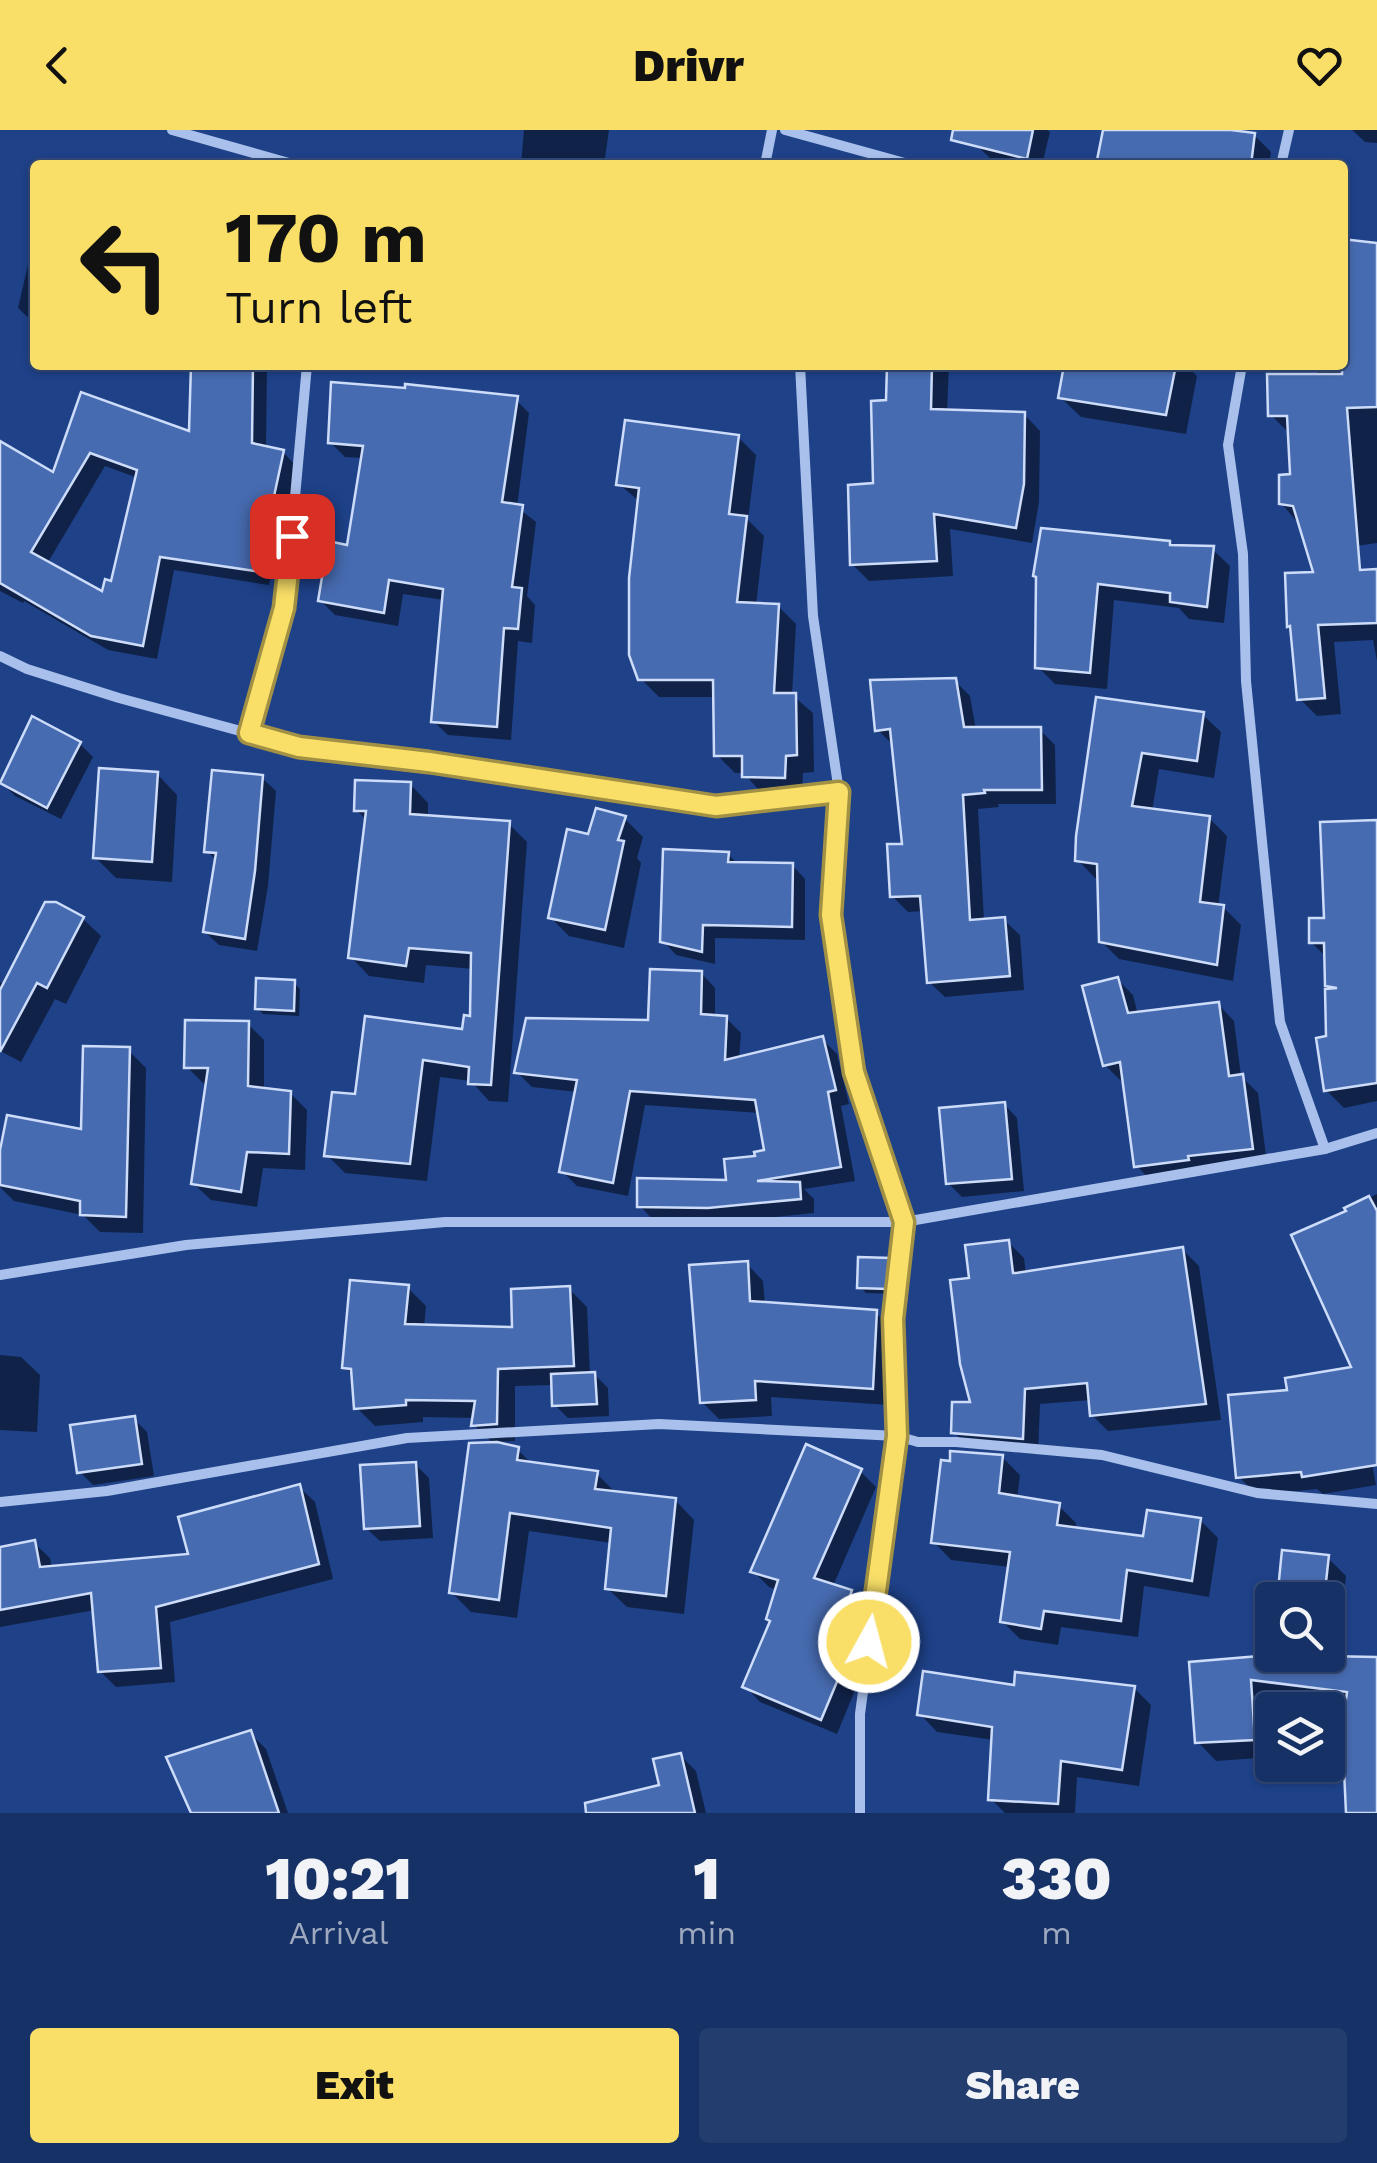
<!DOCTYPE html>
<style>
:root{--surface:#163166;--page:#233d6f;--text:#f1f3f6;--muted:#9ea9bf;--line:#354c7a;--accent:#f9df68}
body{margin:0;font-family:"Work Sans",sans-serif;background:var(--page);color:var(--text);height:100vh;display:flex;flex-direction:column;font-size:38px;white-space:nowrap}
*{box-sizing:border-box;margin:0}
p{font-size:32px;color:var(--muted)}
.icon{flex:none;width:55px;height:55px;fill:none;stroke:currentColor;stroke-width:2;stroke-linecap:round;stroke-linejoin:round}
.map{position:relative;height:1683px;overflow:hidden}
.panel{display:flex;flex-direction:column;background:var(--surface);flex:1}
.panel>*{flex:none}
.guide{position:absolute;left:30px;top:30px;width:1318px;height:210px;border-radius:10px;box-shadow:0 2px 8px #0004,0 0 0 2px var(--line);background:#f9df68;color:#111;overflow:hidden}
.tools{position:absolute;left:1255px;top:1452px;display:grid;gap:20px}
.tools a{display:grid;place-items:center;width:90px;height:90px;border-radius:10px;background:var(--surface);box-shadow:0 2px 8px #0004,0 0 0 2px var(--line);font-size:50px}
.pin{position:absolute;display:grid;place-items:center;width:85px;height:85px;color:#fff;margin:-42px;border-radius:20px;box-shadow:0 5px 15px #0006}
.me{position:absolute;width:110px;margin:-55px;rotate:7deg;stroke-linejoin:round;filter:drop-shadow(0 0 8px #0008)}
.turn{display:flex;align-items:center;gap:35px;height:210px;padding:0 30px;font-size:45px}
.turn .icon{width:130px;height:130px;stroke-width:2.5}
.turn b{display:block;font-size:70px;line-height:85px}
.eta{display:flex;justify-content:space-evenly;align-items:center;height:170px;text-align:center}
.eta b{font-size:60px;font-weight:800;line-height:70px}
.cta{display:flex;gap:20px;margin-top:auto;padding:20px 30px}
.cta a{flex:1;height:115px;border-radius:10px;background:var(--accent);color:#111;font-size:40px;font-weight:800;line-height:115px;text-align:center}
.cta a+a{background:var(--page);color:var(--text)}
header{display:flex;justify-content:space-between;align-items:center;height:130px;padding:0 30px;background:var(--accent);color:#111;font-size:45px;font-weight:800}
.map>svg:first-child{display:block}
</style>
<header><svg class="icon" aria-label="back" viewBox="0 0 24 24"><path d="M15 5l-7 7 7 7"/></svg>Drivr<svg class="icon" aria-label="heart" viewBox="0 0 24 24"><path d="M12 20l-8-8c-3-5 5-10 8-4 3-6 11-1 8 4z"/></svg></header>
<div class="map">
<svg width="1377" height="1683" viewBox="0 0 1377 1683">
<rect width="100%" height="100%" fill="#1e4188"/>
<!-- shadow -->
<g fill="#0007" fill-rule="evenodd">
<path d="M524,0H609L604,35H521Z"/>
<path d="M979,0H1047L1050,2L1042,35H1013L991,29L976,15Z"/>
<path d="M1106,0H1234V3L1254,5L1271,22L1269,35H1099Z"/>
<path d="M1352,0H1377V13L1365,12Z"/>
<path d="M35,104V194L18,178Z"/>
<path d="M1377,115V413L1322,421L1281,373L1292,347L1289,303L1271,285L1317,246V235H1342Z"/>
<path d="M193,235H267L266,318L283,322L297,337L288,384L280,382L269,455L174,440L157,529L108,520L24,471L23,473L0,461V325L54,345L83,265L192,304ZM105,336L138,348L113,453L104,465L47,434Z"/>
<path d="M890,235H949L947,282L1024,284L1040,301L1039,372L1032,413L950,399L953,446L869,451L852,434L876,355L888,273Z"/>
<path d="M1067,235H1186L1197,246L1186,304L1081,287L1060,267Z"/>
<path d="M515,269L529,283L517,377L536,392L527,466L535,475L532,513L518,511L511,610L448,605L433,591L444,470L403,464L398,496L335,485L320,470L349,418L364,328L345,327L330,312Z"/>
<path d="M738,307L756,325L748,390L764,406L756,475L778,476L796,494L792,565L813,583L814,642L803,643L802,665L762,664L744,643H735L717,625L716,567H659L641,549L640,372L619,354Z"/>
<path d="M1169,414L1173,418L1212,419L1230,436L1224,493L1189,489L1179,478L1114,470L1107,559L1055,554L1038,537L1039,449Z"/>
<path d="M1377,440V531L1373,510L1334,512L1341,584L1317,586L1300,569L1316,441Z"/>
<path d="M955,551L970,566L976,600H1040L1055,615L1056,674H998L999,677L978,679L984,791L1004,790L1020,805L1024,860L945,867L929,852L923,781L908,782L892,766L905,716L894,616L878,600Z"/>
<path d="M1098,569L1203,585L1221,602L1214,648L1159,639L1152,681L1209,688L1227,706L1218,777H1223L1241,795L1233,851L1119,829L1101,811L1100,749L1095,748L1078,730Z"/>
<path d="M80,614L93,627L61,689L15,666L1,652Z"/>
<path d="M157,644L177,665L172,752L116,748L95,727Z"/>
<path d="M262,648L276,661L268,756L257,821L219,815L205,802L217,731L207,721Z"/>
<path d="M410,654L428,673V688L509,694L527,712L508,972L489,971L471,951L440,947L427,1051L345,1043L327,1025L357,966L464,901L472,889L474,839L426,835L424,853L369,846L351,827L368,691L356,680Z"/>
<path d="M624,688L643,707L637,728L641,733L624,818L569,806L550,787L590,707Z"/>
<path d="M1377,692V971L1344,978L1326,960L1334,861L1328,854L1327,828L1311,812L1326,790Z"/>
<path d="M728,724L738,734L792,735L805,749V810L715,808V834L676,825L663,811Z"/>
<path d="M83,789L101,806L66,874L55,869L21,932L0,921V852L5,855Z"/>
<path d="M701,843L715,858V888H726L741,903L739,929L822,909L837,924L849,974L841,976L855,1051L804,1059L814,1069V1083L724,1092L654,1091L640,1076L729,1053L767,1022L760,983L645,975L628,1066L577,1056L562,1041L577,962L532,957L517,942L651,892Z"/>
<path d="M1118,850L1133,865L1138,885L1219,875L1234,891L1241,946L1258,963L1267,1034L1152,1052L1137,1036L1125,950L1121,951L1105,935Z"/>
<path d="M294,853L300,859L299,886L263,884L257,878Z"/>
<path d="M248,894L264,910V960L290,963L307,980L305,1040L263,1038L257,1077L211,1070L194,1054L208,954H204L187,937Z"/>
<path d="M128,920L146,938L143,1103L100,1102L83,1085L14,1071L0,1057V1033L84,1002Z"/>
<path d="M1004,974L1017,988L1024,1061L962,1067L948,1053Z"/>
<path d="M1377,1064V1310L1368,1313L1376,1355L1323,1364L1317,1359L1257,1365L1239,1347L1290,1262L1354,1238L1348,1079Z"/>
<path d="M1008,1112L1024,1128L1026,1144L1183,1120L1199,1136L1221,1290L1108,1301L1092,1285L1091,1270L1040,1274L1038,1324L970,1318L954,1302L973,1275L972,1150Z"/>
<path d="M890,1131L896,1137L893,1164L866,1163L860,1157Z"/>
<path d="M747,1134L763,1151L765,1175L876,1183L893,1200L889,1275L771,1267L772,1286L719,1289L702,1272Z"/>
<path d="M408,1158L426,1176L424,1197L515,1200L569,1159L587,1177L590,1245L594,1244L608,1258L609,1286L568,1288L555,1275L554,1255L515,1256V1311L495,1312L518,1320L533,1335L597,1344L617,1364L675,1370L694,1390L684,1484L627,1477L607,1458L612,1413L529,1401L517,1488L471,1482L451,1462L494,1314L474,1295L475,1288L423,1287V1292L375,1296L357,1278L354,1246L345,1237Z"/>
<path d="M0,1225L21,1227L40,1245L37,1302L0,1300Z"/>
<path d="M134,1289L147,1302L154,1346L93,1355L80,1342Z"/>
<path d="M1002,1327L1020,1345L1017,1369L1059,1376L1076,1393L1075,1400L1145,1409L1200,1390L1218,1408L1209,1467L1144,1456L1138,1507L1061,1497L1058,1515L1020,1509L1002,1491L1010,1437L951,1430L934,1412Z"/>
<path d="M415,1334L429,1348L433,1408L380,1411L366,1398Z"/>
<path d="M860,1341L876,1357L833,1456L850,1462L866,1477L847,1541L858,1553L837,1604L760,1572L745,1556L772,1492L778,1460L769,1457L753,1441Z"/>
<path d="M299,1357L315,1372L333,1449L170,1492L175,1552L116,1557L100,1541L95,1480L0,1497V1419L34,1413L50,1428L52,1438L191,1427Z"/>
<path d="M1328,1428L1346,1446L1337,1525L1377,1530V1683H1349L1348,1577L1268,1567L1272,1627L1216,1631L1198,1612L1192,1534L1273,1529L1274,1525H1328V1470H1280Z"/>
<path d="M1017,1558H1134L1151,1575L1139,1656L1077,1647L1075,1683H1005L991,1669L994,1610L937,1602L920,1584Z"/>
<path d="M250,1603L266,1619L288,1683H194Z"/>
<path d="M680,1625L696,1641L706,1683H638L662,1657Z"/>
</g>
<!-- building -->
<g fill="#476bb0" stroke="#cddcf8" stroke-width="2.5" fill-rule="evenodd">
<path d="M953,0H1033L1027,29L951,10Z"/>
<path d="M1103,0H1231L1255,3L1251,35H1096Z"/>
<path d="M1342,109L1377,113V277L1347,278L1360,440L1377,439V493L1318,495L1325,568L1297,570L1290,496L1287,497L1285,443L1313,442L1293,376L1279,374V345L1290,344L1287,286H1268L1267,244H1342Z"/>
<path d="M191,235H253L252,313L284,320L273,371L266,369L255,441L160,427L143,516L91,506L0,453V311L53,342L81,262L189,301ZM90,323L137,340L111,451L105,449L102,461L31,422Z"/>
<path d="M887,235H932L931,279L1025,282L1024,354L1016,398L934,384L937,431L850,435L848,355L873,353L871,271L886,270Z"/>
<path d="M1064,235H1176L1166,285L1058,268Z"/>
<path d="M331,252L405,258V254L518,266L502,372L523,375L512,457L522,458L518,499L504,498L497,597L431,592L443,459L389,450L384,483L318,471L328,411L347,415L363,316L328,313Z"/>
<path d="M625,290L739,305L729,384L747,386L737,472L779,474L774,563H796L797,625L786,626L785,648L742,647V626H714L713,550H638L629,525V448L639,358L616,355Z"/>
<path d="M1041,398L1170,411V415L1214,416L1207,477L1170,472V463L1098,454L1090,543L1035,538L1036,447L1033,446Z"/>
<path d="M956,548L964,597H1041L1042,660H984L985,663L963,665L970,790L1005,787L1010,846L927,853L920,766L890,767L887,714H902L890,599L875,601L870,550Z"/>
<path d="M1096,567L1204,582L1197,631L1142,623L1132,676L1210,686L1200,772L1224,775L1217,835L1099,812L1097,734L1075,731L1076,706Z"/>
<path d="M32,586L81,612L47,678L0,653Z"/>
<path d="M99,638L158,642L152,732L93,728Z"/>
<path d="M212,640L263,645L255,741L245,809L203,802L216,723L204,722Z"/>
<path d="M355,650L411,652L410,684L510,691L491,955L468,954L469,937L423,930L410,1034L324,1026L332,962L355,964L365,886L462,899L464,885L470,886L471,823L409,818L406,836L348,828L366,681H354Z"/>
<path d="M596,678L626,686L618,710L624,711L605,800L548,788L567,699L588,704Z"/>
<path d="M1377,690V953L1324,961L1316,908L1326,906L1325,859L1337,858L1325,856L1324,813H1309V788H1324L1320,692Z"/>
<path d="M663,719L729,722L728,732L793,733L792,797L703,795L702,822L660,812Z"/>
<path d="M45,772H56L84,787L47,858L37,853L0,922V860Z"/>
<path d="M650,839L702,841L701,884L727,886L725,930L823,906L836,960L828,962L841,1037L757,1051L800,1052L801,1069L708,1078L637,1077V1048L726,1050L724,1029L755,1026L754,1022L764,1020L755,970L630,961L613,1053L559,1042L577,950L514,943L526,888L648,890Z"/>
<path d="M1118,847L1128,883L1219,872L1229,946L1243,944L1253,1019L1188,1026L1189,1030L1134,1037L1120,932L1103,936L1082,856Z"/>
<path d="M256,848L295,850L294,881L255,879Z"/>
<path d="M185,890L249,891L248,956L291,961L289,1024L247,1022L241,1062L191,1054L208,938H184Z"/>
<path d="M83,916L130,917L126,1087L80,1085V1071L0,1055V1020L7,985L81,999Z"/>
<path d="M1005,972L1012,1049L946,1054L939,978Z"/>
<path d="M1369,1066L1377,1081V1335L1302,1347L1301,1342L1236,1348L1228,1265L1287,1260L1285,1248L1351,1237L1291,1105L1346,1081L1344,1078Z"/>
<path d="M1009,1110L1013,1143H1016L1183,1117L1206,1274L1090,1286L1087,1253L1025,1259L1023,1309L951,1303L952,1272H970L960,1234L950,1150L969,1148L965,1115Z"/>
<path d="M858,1127L891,1128L888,1159L857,1158Z"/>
<path d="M748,1131L750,1171L877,1180L873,1259L755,1251L756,1270L700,1273L689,1135Z"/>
<path d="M350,1150L409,1155L405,1194L512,1197L511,1159L570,1156L574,1236L498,1239L497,1294L471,1296L475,1271L406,1270V1275L354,1279L351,1239L342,1238Z"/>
<path d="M595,1242L597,1274L552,1276L551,1244Z"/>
<path d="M135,1286L142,1334L77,1343L70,1295Z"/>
<path d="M497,1312L519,1317L517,1330L598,1341L595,1359L676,1368L666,1466L605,1459L611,1398L510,1383L499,1470L449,1463L469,1313Z"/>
<path d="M806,1314L862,1339L814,1448L852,1460L830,1529L844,1535L821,1590L742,1557L770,1491L766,1489L778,1450L750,1442Z"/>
<path d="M950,1321L1003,1325L999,1363L1060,1373L1057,1395L1143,1406L1147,1380L1201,1388L1192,1451L1127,1440L1121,1491L1044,1481L1041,1499L1000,1492L1010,1422L931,1413L941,1330L950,1331Z"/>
<path d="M416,1332L420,1396L364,1399L360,1335Z"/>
<path d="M300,1354L319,1434L156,1477L161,1538L98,1542L91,1463L0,1480V1417L35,1410L40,1437L188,1424L178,1387Z"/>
<path d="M1282,1420L1329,1425L1324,1470H1277Z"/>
<path d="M1271,1525L1377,1527V1683H1346L1342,1597L1347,1562L1251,1550L1255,1610L1195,1613L1189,1532Z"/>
<path d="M923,1541L1014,1555L1015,1542L1135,1556L1122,1640L1061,1631L1058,1674L988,1670L992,1597L917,1585Z"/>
<path d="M251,1600L279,1683H191L166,1627Z"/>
<path d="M681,1623L695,1683H586L585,1673L659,1655L653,1629Z"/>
</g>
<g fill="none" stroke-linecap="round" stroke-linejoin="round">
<!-- minor -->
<g stroke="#a8c0eb" stroke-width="10">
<path d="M172,0L296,35"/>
<path d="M785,0L912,35"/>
<path d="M765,35L772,0"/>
<path d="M1281,35L1289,0"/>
<path d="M800,235L813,486L839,662L831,785L854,942L904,1092L893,1189L897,1306L860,1584V1683"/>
<path d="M1242,235L1228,315L1243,424L1246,551L1280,892L1325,1019"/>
<path d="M0,526L27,539L119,568L299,617L429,632L716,676L839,662"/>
<path d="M249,603L285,477L307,235"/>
<path d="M0,1145L186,1115L445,1092H904L1325,1019L1377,1003"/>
<path d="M0,1372L107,1361L407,1308L659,1294L897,1306L918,1312H956L1102,1325L1257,1363L1377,1374"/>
</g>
</g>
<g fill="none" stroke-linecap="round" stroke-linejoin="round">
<!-- route casing -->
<g stroke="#a29144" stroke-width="25">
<path id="route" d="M292,406L284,478L249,603L299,617L429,632L716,676L839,662L831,785L854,942L904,1092L893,1189L897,1306L869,1512"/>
</g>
<!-- route -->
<use href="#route" stroke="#f9df68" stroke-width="18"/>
</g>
</svg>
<div class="tools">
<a><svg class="icon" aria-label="search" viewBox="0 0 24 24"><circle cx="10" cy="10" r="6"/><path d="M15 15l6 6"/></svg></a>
<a><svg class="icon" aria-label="layers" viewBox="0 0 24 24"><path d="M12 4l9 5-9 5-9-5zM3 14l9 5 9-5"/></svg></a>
</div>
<div class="pin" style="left:292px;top:406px;background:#d93025"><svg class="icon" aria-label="arrive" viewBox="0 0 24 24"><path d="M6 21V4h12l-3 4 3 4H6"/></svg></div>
<svg class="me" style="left:869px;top:1512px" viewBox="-20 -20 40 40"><circle r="17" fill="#f9df68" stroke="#fff" stroke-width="3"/><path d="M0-11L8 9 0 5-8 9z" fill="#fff"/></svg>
<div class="guide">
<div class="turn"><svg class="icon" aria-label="left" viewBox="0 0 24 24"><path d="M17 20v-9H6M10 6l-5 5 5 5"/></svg><div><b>170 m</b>Turn left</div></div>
</div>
</div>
<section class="panel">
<div class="eta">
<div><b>10:21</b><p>Arrival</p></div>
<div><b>1</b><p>min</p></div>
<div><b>330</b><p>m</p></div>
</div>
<div class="cta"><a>Exit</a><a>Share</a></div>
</section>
